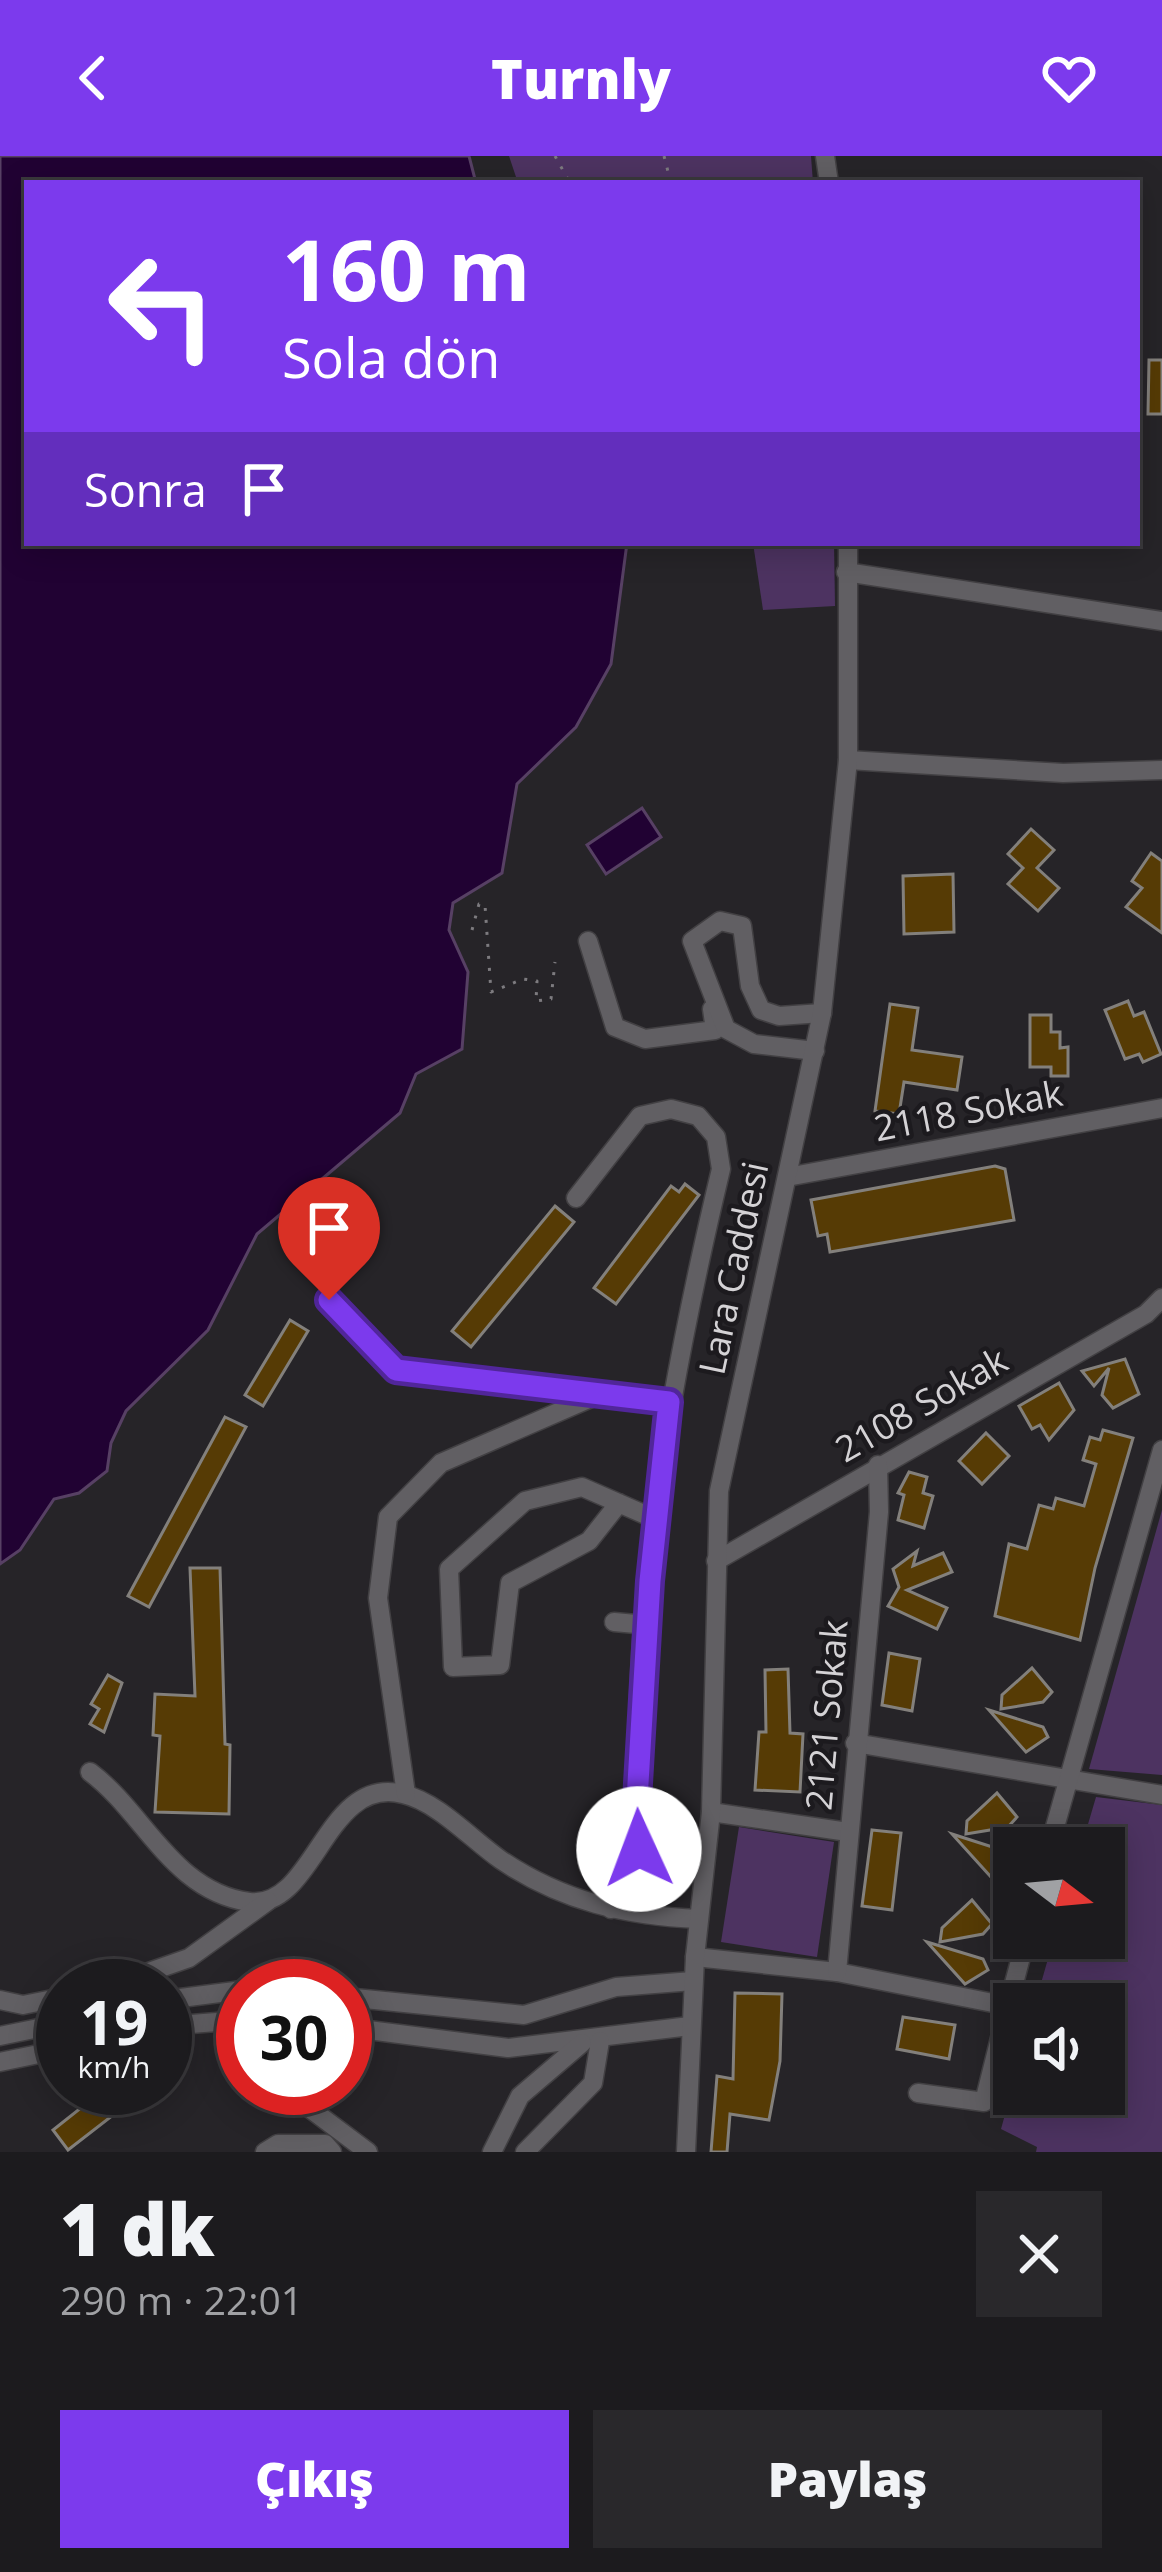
<!DOCTYPE html>
<html lang="tr">
<meta charset="utf-8">
<style>
:root{--surface:#1c1b1e;--page:#29282b;--text:#f1f3f6;--muted:#a0a1a4;--line:#3a393c;--accent:#7c3aed}
body{margin:0;font-family:"Open Sans",sans-serif;background:var(--page);color:var(--text);height:100vh;display:flex;flex-direction:column;font-size:45px;white-space:nowrap}
*{box-sizing:border-box;margin:0}
p{font-size:39px;color:var(--muted)}
.icon{flex:none;width:66px;height:66px;fill:none;stroke:currentColor;stroke-width:2;stroke-linecap:round;stroke-linejoin:round}
.map{position:relative;height:1996px;overflow:hidden}
.side{display:flex;flex-direction:column;background:var(--surface);flex:1}
.side>*{flex:none}
.banner{position:absolute;left:24px;top:24px;width:1116px;height:366px;border-radius:0px;box-shadow:0 6px 30px #0003,0 0 0 3px var(--line);background:#7c3aed;color:#fff;overflow:hidden}
.needle{width:78px;rotate:106deg}
.buttons{position:absolute;left:993px;top:1671px;display:grid;gap:24px}
.buttons a{display:grid;place-items:center;width:132px;height:132px;border-radius:0px;background:var(--surface);box-shadow:0 6px 30px #0003,0 0 0 3px var(--line);font-size:60px}
.speed{position:absolute;left:36px;top:1803px;display:flex;gap:24px;font-size:60px;font-weight:700;text-align:center}
.speed>*{display:grid;place-content:center;width:156px;height:156px;border-radius:50%;background:var(--surface);box-shadow:0 6px 30px #0003,0 0 0 3px var(--line);line-height:1}
.speed small{font-size:30px;font-weight:400}
.speed .limit{border:18px solid #d22;background:#fff;color:#111}
.pin{position:absolute;display:grid;place-items:center;width:102px;height:102px;color:#fff;margin:-123px -51px;border-radius:50% 50% 50% 0;rotate:-45deg;box-shadow:0 0 12px #0007}
.pin .icon{rotate:45deg}
.me{position:absolute;width:132px;margin:-66px;rotate:358deg;stroke-linejoin:round;filter:drop-shadow(0 0 9px #0008)}
.turn{display:flex;align-items:center;gap:42px;height:252px;padding:0 60px;font-size:54px}
.turn .icon{width:156px;height:156px;stroke-width:2.5}
.turn b{display:block;font-size:84px;line-height:102px}
.then{display:flex;align-items:center;height:114px;padding:0 60px;background:#0003;gap:24px;font-size:45px}
.round{display:grid;place-items:center;flex:none;width:126px;height:126px;border-radius:0px;background:var(--page)}
.headline{display:flex;align-items:center;justify-content:space-between;height:204px;padding:0 60px}
h1{font-size:72px;font-weight:800;line-height:90px}
.cta{display:flex;gap:24px;margin-top:auto;padding:24px 60px}
.cta a{flex:1;height:138px;border-radius:0px;background:var(--accent);color:#fff;font-size:48px;font-weight:800;line-height:138px;text-align:center}
.cta a+a{background:var(--page);color:var(--text)}
header{display:flex;justify-content:space-between;align-items:center;height:156px;padding:0 60px;background:var(--accent);color:#fff;font-size:54px;font-weight:800}
.map>svg:first-child{display:block}
</style>
<header><svg class="icon" aria-label="back" viewBox="0 0 24 24"><path d="M15 5l-7 7 7 7"/></svg>Turnly<svg class="icon" aria-label="heart" viewBox="0 0 24 24"><path d="M12 20l-8-8c-3-5 5-10 8-4 3-6 11-1 8 4z"/></svg></header>
<div class="map">
<svg width="1162" height="1996" viewBox="0 0 1162 1996">
<rect width="100%" height="100%" fill="#262428"/>
<!-- green -->
<g fill="#4d3361">
<path d="M509,0H811L813,27H518Z"/>
<path d="M753,387H834L835,450L763,454Z"/>
<path d="M1162,1354V1619L1089,1613Z"/>
<path d="M1096,1641L1162,1649V1996H1036L1037,1991L1001,1973L1014,1926V1938H1104V1848H1035L1054,1782H1104V1692H1081Z"/>
<path d="M739,1671L834,1686L817,1801L721,1786Z"/>
</g>
<!-- water -->
<g fill="#210233" stroke="#574064" stroke-width="3">
<path d="M0,0H469L476,27H27V387H627L611,508L576,571L517,628L502,717L453,747L449,774L468,816L462,893L416,918L400,957L257,1078L208,1174L126,1255L111,1287L107,1315L79,1337L54,1343L20,1394L0,1408Z"/>
<path d="M642,652L661,681L606,718L587,689Z"/>
</g>
<!-- building -->
<g fill="#563b05" stroke="#83807c" stroke-width="3">
<path d="M1149,204H1162V258H1148Z"/>
<path d="M1031,673L1054,694L1037,712L1059,732L1038,755L1008,728L1023,712L1008,698Z"/>
<path d="M1151,697L1162,705V777L1126,751L1142,732L1132,725Z"/>
<path d="M953,718L954,776L904,778L903,720Z"/>
<path d="M1128,845L1134,860L1144,856L1161,898L1143,906L1139,898L1125,903L1105,854Z"/>
<path d="M890,848L918,852L912,894L962,901L957,934L904,926L899,958L875,955Z"/>
<path d="M1030,859H1051V876H1060V892L1068,891V920H1051V911H1030Z"/>
<path d="M995,1010L1005,1013L1014,1064L830,1096L827,1078L818,1080L811,1044Z"/>
<path d="M685,1028L699,1039L616,1148L594,1132L671,1030L679,1036Z"/>
<path d="M555,1050L574,1066L471,1191L452,1175Z"/>
<path d="M290,1164L308,1175L263,1250L245,1239Z"/>
<path d="M1125,1203L1139,1238L1113,1252L1102,1239L1109,1212L1094,1230L1082,1215Z"/>
<path d="M1059,1227L1074,1254L1049,1284L1040,1269L1032,1273L1019,1250Z"/>
<path d="M225,1261L246,1271L149,1451L128,1440Z"/>
<path d="M1103,1274L1133,1282L1095,1412L1080,1484L995,1460L1009,1388L1027,1393L1039,1349L1053,1353L1056,1342L1084,1350L1096,1308L1083,1304L1090,1281L1100,1284Z"/>
<path d="M986,1277L1009,1300L982,1328L959,1305Z"/>
<path d="M909,1316L927,1321L923,1337L933,1340L924,1372L898,1364L904,1339L898,1337Z"/>
<path d="M917,1395L913,1410L943,1397L952,1416L907,1434L947,1452L937,1473L888,1450L899,1431L893,1413Z"/>
<path d="M190,1412H220L225,1588L230,1589L229,1658L155,1656L160,1580L153,1579L155,1538L195,1540Z"/>
<path d="M889,1497L920,1503L912,1555L882,1549Z"/>
<path d="M1032,1512L1052,1536L1043,1546L1001,1553L1002,1539Z"/>
<path d="M788,1513L790,1577L803,1578L800,1636L755,1634L759,1576H766L765,1514Z"/>
<path d="M108,1519L122,1527L104,1576L90,1568L99,1553L91,1548Z"/>
<path d="M989,1554L1043,1571L1048,1581L1026,1596Z"/>
<path d="M997,1637L1017,1661L1008,1671L966,1678L967,1665Z"/>
<path d="M872,1674L901,1677L892,1754L862,1750Z"/>
<path d="M952,1678L1008,1696L1013,1707L991,1721Z"/>
<path d="M972,1744L992,1768L983,1778L940,1786L942,1772Z"/>
<path d="M927,1786L983,1803L988,1814L965,1828Z"/>
<path d="M735,1837L782,1838L780,1905L769,1964L730,1958L727,1996H711L717,1920L733,1923Z"/>
<path d="M903,1861L955,1869L949,1903L897,1893Z"/>
<path d="M106,1932H148L68,1994L53,1974Z"/>
</g>
<g fill="none" stroke-linecap="round" stroke-linejoin="round">
<!-- minor casing -->
<g stroke="#424043" stroke-width="21">
<g id="minor">
<path d="M825,0L829,27"/>
<path d="M846,416L1162,465"/>
<path d="M848,604L1063,617L1162,614"/>
<path d="M588,785L615,871L645,883L715,874L712,853"/>
<path d="M815,895L754,888L726,873L692,785L720,765L742,770L750,830L761,854L779,860L822,857"/>
<path d="M787,1021L1162,952"/>
<path d="M576,1042L640,960L671,953L698,960L716,981L721,1013C663,1255 619,1509 646,1758"/>
<path d="M329,1144L396,1214L669,1246"/>
<path d="M619,1347L589,1385L510,1427L500,1509L453,1511L449,1413L525,1345L582,1331L655,1363"/>
<path d="M716,1405L1146,1158L1162,1142"/>
<path d="M614,1466L647,1469"/>
<path d="M855,1587L1162,1639"/>
<path d="M90,1616C145,1657 172,1735 249,1746C315,1754 325,1618 403,1638C438,1646 471,1683 501,1704C562,1745 626,1760 699,1763"/>
<path d="M406,1638L378,1442L388,1361L441,1307L600,1238"/>
<path d="M711,1656L848,1676"/>
<path d="M599,1660L611,1753"/>
<path d="M1049,1692L1162,1294"/>
<path d="M695,1801L837,1816L1008,1850L1026,1782"/>
<path d="M837,1816L879,1356L878,1309"/>
<path d="M109,1830L189,1802L268,1745"/>
<path d="M345,1841L524,1859L616,1831L693,1825"/>
<path d="M0,1844L23,1849L63,1841"/>
<path d="M165,1844L243,1834"/>
<path d="M165,1870L243,1864"/>
<path d="M345,1871L508,1892L690,1870"/>
<path d="M0,1880L63,1867"/>
<path d="M0,1906L63,1893"/>
<path d="M918,1937L984,1946L1009,1846"/>
<path d="M296,1942L368,1996"/>
<path d="M265,1996L278,1988H325L332,1996"/>
<path d="M492,1996L520,1940L582,1887"/>
<path d="M525,1996L593,1927L600,1885"/>
<path d="M686,1996L695,1801L711,1656L719,1335L822,857L848,604V387"/>
</g>
</g>
<!-- path -->
<g stroke="#7d7b7f" stroke-width="3" stroke-dasharray="3 9" stroke-linecap="butt">
<path d="M555,0L570,27"/>
<path d="M664,0L671,27"/>
<path d="M472,774L479,748L485,749L491,836L523,823L537,825L536,845L551,843L555,806"/>
</g>
<!-- minor -->
<use href="#minor" stroke="#615f63" stroke-width="18"/>
</g>
<g fill="none" stroke-linecap="round" stroke-linejoin="round">
<!-- route casing -->
<g stroke="#51269a" stroke-width="30">
<path id="route" d="M329,1144L396,1214L669,1246L650,1425L636,1661L639,1693"/>
</g>
<!-- route -->
<use href="#route" stroke="#7c3aed" stroke-width="21"/>
</g>
<g text-anchor="middle" dominant-baseline="central" stroke-width="9" stroke-linejoin="round" paint-order="stroke">
<!-- street labels -->
<g font-size="36" fill="#d4d2d5" stroke="#1c1a1e">
<text transform="translate(968 954) rotate(-11)">2118 Sokak</text>
<text transform="translate(733 1112) rotate(-78)">Lara Caddesi</text>
<text transform="translate(921 1248) rotate(-30)">2108 Sokak</text>
<text transform="translate(826 1559) rotate(-85)">2121 Sokak</text>
</g>
</g>
</svg>
<div class="buttons">
<a><svg class="needle" viewBox="-14 -14 28 28"><path d="M0-13l5 13h-10z" fill="#e53935"/><path d="M0 13l5-13h-10z" fill="#a0a1a4"/></svg></a>
<a><svg class="icon" aria-label="sound" viewBox="0 0 24 24"><path d="M4 9h4l5-4v14l-5-4H4zM17 9q2 3 0 6"/></svg></a>
</div>
<div class="speed"><div>19<small>km/h</small></div><div class="limit">30</div></div>
<div class="pin" style="left:329px;top:1144px;background:#d93025"><svg class="icon" aria-label="arrive" viewBox="0 0 24 24"><path d="M6 21V4h12l-3 4 3 4H6"/></svg></div>
<svg class="me" style="left:639px;top:1693px" viewBox="-20 -20 40 40"><circle r="19" fill="#fff"/><path d="M0-13L10 11 0 6-10 11z" fill="#7c3aed"/></svg>
<div class="banner">
<div class="turn"><svg class="icon" aria-label="left" viewBox="0 0 24 24"><path d="M17 20v-9H6M10 6l-5 5 5 5"/></svg><div><b>160 m</b>Sola dön</div></div>
<div class="then">Sonra<svg class="icon" aria-label="arrive" viewBox="0 0 24 24"><path d="M6 21V4h12l-3 4 3 4H6"/></svg></div>
</div>
</div>
<section class="side">
<div class="headline"><div><h1>1 dk</h1><p>290 m · 22:01</p></div><a class="round"><svg class="icon" aria-label="close" viewBox="0 0 24 24"><path d="M6 6l12 12M18 6L6 18"/></svg></a></div>
<div class="cta"><a>Çıkış</a><a>Paylaş</a></div>
</section>
